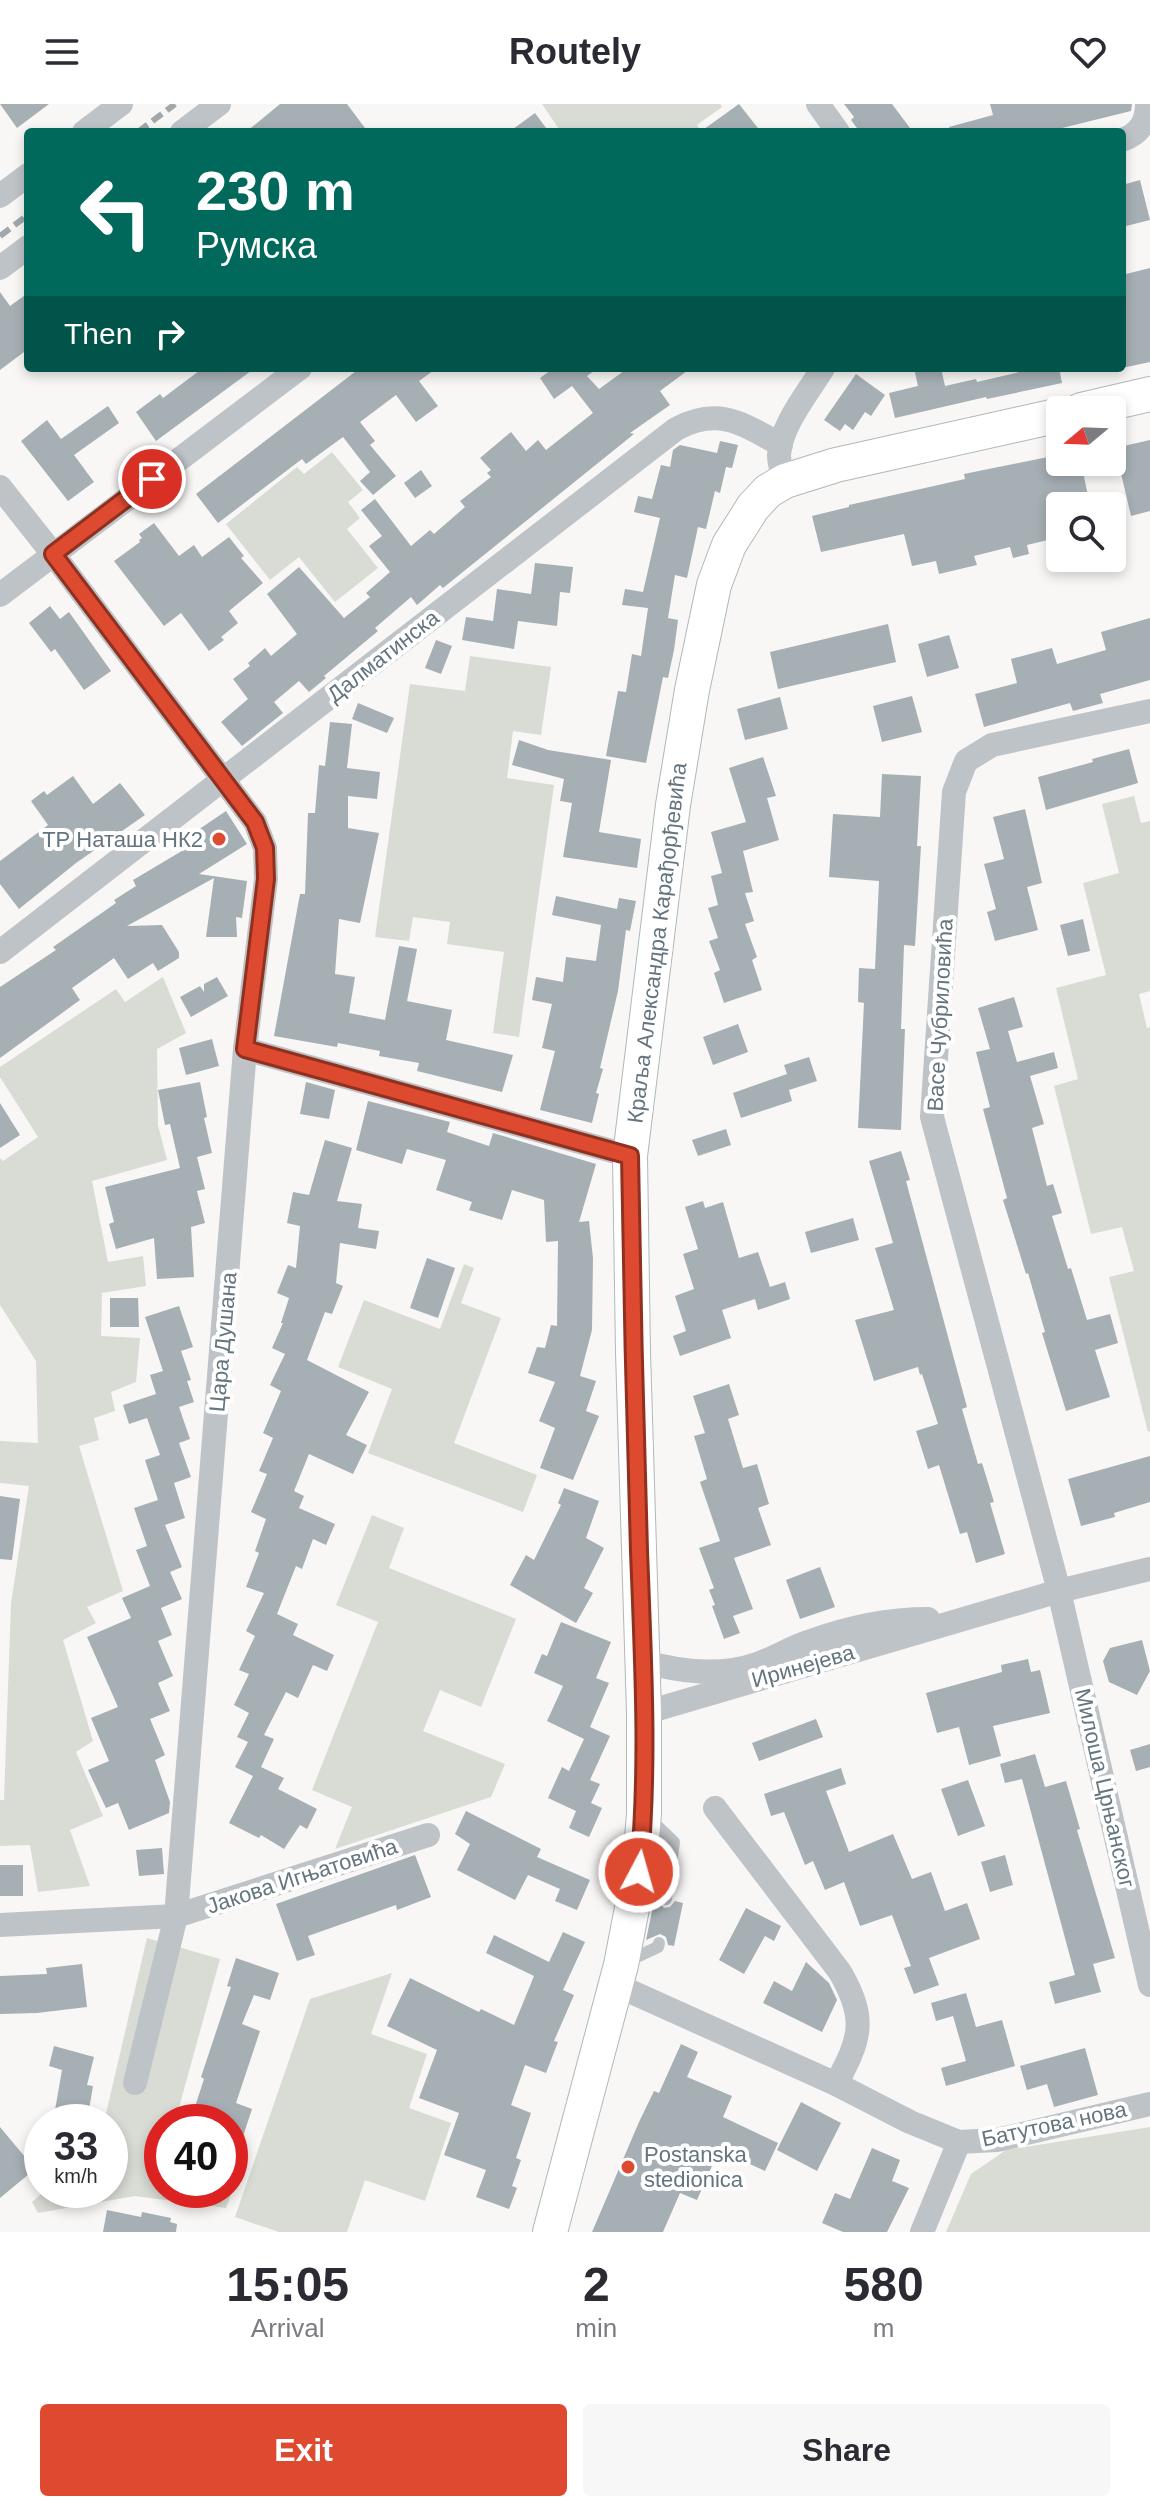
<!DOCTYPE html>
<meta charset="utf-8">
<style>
:root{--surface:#fff;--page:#f7f7f7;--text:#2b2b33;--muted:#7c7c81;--accent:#dd4a30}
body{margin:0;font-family:Arial,sans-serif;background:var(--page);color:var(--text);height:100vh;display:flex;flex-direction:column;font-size:30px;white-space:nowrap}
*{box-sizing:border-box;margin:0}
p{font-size:26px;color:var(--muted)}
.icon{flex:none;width:44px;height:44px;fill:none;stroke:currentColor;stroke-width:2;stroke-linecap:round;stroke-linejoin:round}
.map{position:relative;height:2128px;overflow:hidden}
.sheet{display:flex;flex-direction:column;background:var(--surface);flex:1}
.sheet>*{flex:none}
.guide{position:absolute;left:24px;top:24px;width:1102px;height:244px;border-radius:8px;box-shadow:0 4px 12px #0003;background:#00695c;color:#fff;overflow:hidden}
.needle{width:52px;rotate:251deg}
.controls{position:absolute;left:1046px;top:292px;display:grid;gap:16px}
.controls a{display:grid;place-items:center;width:80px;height:80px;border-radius:8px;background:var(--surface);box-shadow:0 4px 12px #0003;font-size:40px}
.speed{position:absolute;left:24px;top:2000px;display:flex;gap:16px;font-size:40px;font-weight:700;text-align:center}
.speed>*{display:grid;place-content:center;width:104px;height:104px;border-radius:50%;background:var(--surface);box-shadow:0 4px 12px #0003;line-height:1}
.speed small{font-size:20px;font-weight:400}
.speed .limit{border:12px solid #d22;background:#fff;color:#111}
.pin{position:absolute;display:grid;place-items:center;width:68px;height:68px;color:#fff;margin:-34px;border:4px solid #fff;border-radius:50%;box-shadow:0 2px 8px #0007}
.me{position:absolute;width:88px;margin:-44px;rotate:6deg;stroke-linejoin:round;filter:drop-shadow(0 0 6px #0008)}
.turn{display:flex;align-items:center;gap:28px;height:168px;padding:0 40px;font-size:36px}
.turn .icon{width:104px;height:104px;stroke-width:2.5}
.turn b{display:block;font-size:56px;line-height:68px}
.then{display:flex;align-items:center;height:76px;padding:0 40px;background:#0003;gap:16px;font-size:30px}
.eta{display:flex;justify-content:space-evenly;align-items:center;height:136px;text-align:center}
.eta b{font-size:48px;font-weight:600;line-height:56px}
.cta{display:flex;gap:16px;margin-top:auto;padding:16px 40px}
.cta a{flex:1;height:92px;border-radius:8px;background:var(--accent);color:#fff;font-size:32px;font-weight:600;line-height:92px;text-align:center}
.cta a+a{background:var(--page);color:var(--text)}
header{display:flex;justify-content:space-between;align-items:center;height:104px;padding:0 40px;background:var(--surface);font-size:36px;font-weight:600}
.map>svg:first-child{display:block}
</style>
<header><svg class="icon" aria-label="menu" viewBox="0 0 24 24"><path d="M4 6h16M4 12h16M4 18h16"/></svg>Routely<svg class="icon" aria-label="heart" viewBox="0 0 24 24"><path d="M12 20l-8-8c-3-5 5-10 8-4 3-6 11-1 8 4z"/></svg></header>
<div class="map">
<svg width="1150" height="2128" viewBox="0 0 1150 2128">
<rect width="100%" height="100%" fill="#f8f7f5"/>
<!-- green -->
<g fill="#d8dcd4">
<path d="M542,0H720L722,3L697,21L701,28H561Z"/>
<path d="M332,348L363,386L348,398L360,414L347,425L378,464L335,498L299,453L270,476L226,420L297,363L304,370Z"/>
<path d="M470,552L551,563L541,631L513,627L507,674L554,681L519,933L493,929L504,848L447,840L450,818L413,813L409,837L375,833L410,580L465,587Z"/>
<path d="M1134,692L1141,719L1150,717V887L1139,890L1147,924L1150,923V1327L1148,1328L1109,1173L1134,1167L1122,1123L1091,1130L1054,982L1078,975L1056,884L1106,871L1083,779L1119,769L1102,700Z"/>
<path d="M163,873L186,929L157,945L158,1021L167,1056L92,1077L108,1158L143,1152L146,1182L102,1189L101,1232L140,1234L136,1278L111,1288L115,1307L94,1314L99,1336L79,1342L123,1487L87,1503L96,1519L63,1536L93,1637L76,1648L103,1712L70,1726L90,1782L38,1788L30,1741L0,1742V1696H4L11,1499L29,1382L0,1379V1337L38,1339L36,1257L0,1201V1054L3,1057L38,1033L0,973V963L116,885L125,898Z"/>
<path d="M464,1160L474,1164L461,1199L501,1214L454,1339L537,1371L523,1408L368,1349L392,1285L338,1263L364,1196L440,1225Z"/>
<path d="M372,1411L404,1424L389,1464L516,1515L481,1603L440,1586L423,1627L505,1660L491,1693L335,1745L352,1703L312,1686L378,1518L336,1501Z"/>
<path d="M147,1834L220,1855L175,2018H162V2086H230V2046L246,2050L226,2104L135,2092L38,2109L32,2098L46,2086H110V2018H104Z"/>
<path d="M392,1869L371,1930L427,1950L409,2004L451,2019L425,2097L365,2076L347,2128H279L235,2113L310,1895Z"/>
<path d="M1150,2023V2128H946L971,2070L1006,2046Z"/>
</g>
<!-- building -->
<g fill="#a6afb4">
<path d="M0,0H49L17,24Z"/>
<path d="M280,0H347L368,28H246Z"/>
<path d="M739,0L761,28H700Z"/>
<path d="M844,0H892L913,28H860L851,16L854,13Z"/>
<path d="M990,0H1132L1131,7L1046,28H950L949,23L993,11Z"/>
<path d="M535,9L549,28H509Z"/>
<path d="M1140,76L1150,116L1122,123V81Z"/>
<path d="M1150,164V258L1122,264V171Z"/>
<path d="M0,188L10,202L28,189V245L0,266Z"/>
<path d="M203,264H255L156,337L136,308L160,290L163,294Z"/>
<path d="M360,264H437L419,277L438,302L416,318L396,291L360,318L375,337L370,341L396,372L373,391L360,377L370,368L343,333L306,360L302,355L218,419L196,390Z"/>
<path d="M554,264H598L587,272L599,285L628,264H691L660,287L670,301L630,329L634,330L443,484L440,481L417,501L411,493L375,524L378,527L324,572L326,574L309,588L299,577L274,598L283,609L242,642L221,618L248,595L233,575L250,562L248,559L265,544L271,552L297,530L267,490L299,463L344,514L370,493L366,489L390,468L369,442L382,432L361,406L375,395L411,442L430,426L434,430L465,403L460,397L491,373L487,369L491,366L480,354L511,328L526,347L538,336L546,346L593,309L572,282L554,295L540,274Z"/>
<path d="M914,264H941L945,282L976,275L977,278L1024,267L1023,264H1059L1062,279L987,295L986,293L895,314L889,289L918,282Z"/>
<path d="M856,270L885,291L871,312L865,308L853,326L845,320L840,327L824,316Z"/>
<path d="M108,302L119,319L74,351L94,378L68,397L21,337L47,316L61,335Z"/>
<path d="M1150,336V407L1131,412L1115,344Z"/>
<path d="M720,337L738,341L732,364L726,363L720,389L715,387L706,425L698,423L687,474L675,471L668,514L678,516L674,546L668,574L663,573L646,659L606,652L618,587L626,588L632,550L641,552L648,504L622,501L625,485L643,488L660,414L634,408L638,392L652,395L661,361L670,363L673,346L680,341L717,349Z"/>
<path d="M1048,353L1049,358H1081L1090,402H1060V433L1027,441L1029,450L1013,454L1010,443L974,452L977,461L939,470L936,457L912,462L904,430L821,448L812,412L849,403V401L965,375L964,370Z"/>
<path d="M421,366L432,382L415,394L404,379Z"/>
<path d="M154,419L179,452L194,441L202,453L229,433L244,452L241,454L263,479L229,507L238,519L221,533L224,536L209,547L181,509L164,522L114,457L140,438L139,436L142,434L139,430Z"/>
<path d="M535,459L573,463L570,489L560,488L557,522L518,517L514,545L462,536L466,513L493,517L497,485L531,490Z"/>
<path d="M50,502L60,515L69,508L111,567L84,586L55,545L51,548L29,519Z"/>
<path d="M1150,514V576L1100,590L1103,599L1073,607L1070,599L984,623L975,590L1017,579L1011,555L1052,544L1057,560L1106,546L1101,528Z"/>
<path d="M888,520L896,558L778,585L770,548Z"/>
<path d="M949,531L959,564L927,573L918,540Z"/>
<path d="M436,536L452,542L441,570L425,564Z"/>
<path d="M912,592L922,628L882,638L873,602Z"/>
<path d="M780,593L788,625L745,636L737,605Z"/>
<path d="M358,599L394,614L387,629L352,615Z"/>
<path d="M330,618L352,620L347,664L380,668L377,695L348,692V724L379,729L360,819L339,815L335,870L355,873L349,909L385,916L399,842L417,845L407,897L452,906L446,936L513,951L502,988L417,967L419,959L379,952L380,947L338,939L337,943L274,932L300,790H305L308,709H315L319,661L325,662Z"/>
<path d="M519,636L548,646L611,656L599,728L641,735L637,764L563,753L572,699L560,697L564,675L512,661Z"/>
<path d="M1129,645L1138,679L1046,706L1038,673L1093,658L1092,655Z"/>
<path d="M763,653L776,692L767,694L779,736L743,747L753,788L745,789L754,817L745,820L757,853L752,856L762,886L724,899L714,869L720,866L709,837L718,834L708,804L718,801L711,772L722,769L711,728L746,718L729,664Z"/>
<path d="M882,670L921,672L917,742H921L915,842L904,841L901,925H905L901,1026L858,1024L864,899L858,898L859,864L875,865L879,777L829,773L833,710L880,713Z"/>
<path d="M73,672L93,700L120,679L145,711L76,759L19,805L0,780V757L48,721L31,697L44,687L47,691Z"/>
<path d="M1025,705L1042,779L1027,783L1038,826L995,837L987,808L996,805L984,760L1004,755L993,713Z"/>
<path d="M226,707L247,740L199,770L247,777L242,814L236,813L237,833H206L214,774L127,822L162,821L179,848V854L158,867L153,859L128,875L114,854L72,884L80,896L0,954V883L56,846L53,843L116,799L114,796L136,782L133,776L197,738L192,730Z"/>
<path d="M556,792L617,805L619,794L636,797L630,827L626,826L618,887L600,964L603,965L596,989L599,990L592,1019L540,1006L555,947L542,944L552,900L532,896L536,873L563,878L566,853L596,857L601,821L552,811Z"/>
<path d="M1083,815L1090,847L1068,852L1060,821Z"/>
<path d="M217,873L228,892L191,913L180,893L200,882L204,888V880Z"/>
<path d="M1014,893L1023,923L1008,927L1017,958L1054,948L1058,964L1030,972L1044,1020L1032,1024L1047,1082L1053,1080L1062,1109L1052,1112L1068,1165L1071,1164L1087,1216L1110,1210L1118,1239L1095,1246L1110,1293L1066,1307L1042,1229L1045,1228L1028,1169L1026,1170L1003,1096L1007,1094L983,1005L990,1003L976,948L990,945L978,904Z"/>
<path d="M738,920L748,948L713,961L703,933Z"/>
<path d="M212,935L219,962L186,971L179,944Z"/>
<path d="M809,953L817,977L789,986L792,997L741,1014L733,989L787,970L784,961Z"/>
<path d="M200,978L207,1013L204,1014L212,1049L197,1053L205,1085L197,1087L205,1119L191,1123L194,1173L157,1175L154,1134L116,1145L109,1120L114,1118L105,1083L180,1064L170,1020L165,1021L158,986Z"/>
<path d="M306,978L335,986L329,1015L300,1010Z"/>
<path d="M368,997L450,1018L447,1028L489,1042L493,1029L596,1060L579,1118L589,1117L593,1154L592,1226L580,1272L596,1277L586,1307L599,1312L573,1376L540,1364L555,1324L539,1317L555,1278L528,1269L537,1243L545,1244L551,1221L557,1222L558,1137L546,1138L544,1096L512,1086L502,1116L469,1106L472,1098L436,1086L446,1056L407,1045L402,1060L356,1046Z"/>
<path d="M0,999L20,1031L0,1044Z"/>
<path d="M726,1025L731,1041L698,1052L692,1036Z"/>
<path d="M325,1036L352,1044L337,1097L362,1100L358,1124L379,1127L376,1145L340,1139L336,1179L343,1182L332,1210L325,1208L307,1256L369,1288L346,1331L367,1341L353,1370L309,1350L294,1387L304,1392L299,1404L335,1420L326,1441L313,1435L302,1465L296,1462L277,1510L298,1520L293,1531L334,1551L327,1567L313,1561L298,1594L286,1588L264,1631L274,1635L261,1663L284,1674L278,1685L317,1705L307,1725L300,1721L284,1745L261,1731L259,1734L229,1719L253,1672L235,1663L248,1638L237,1633L249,1609L234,1601L249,1570L239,1566L255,1532L246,1527L264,1489L246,1483L259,1449L255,1447L266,1415L251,1408L267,1370L259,1367L273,1334L263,1329L281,1287L270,1281L285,1250L272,1244L283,1219H281L289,1194L277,1189L288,1161L296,1164L300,1122L287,1119L293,1088L309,1091Z"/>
<path d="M901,1047L910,1076L906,1077L967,1303L962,1305L978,1360L982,1359L994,1398L990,1399L1005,1450L976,1459L967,1428L960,1430L939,1361L928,1365L916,1327L938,1320L922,1270L920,1271L918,1263L874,1277L855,1216L894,1206L875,1144L893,1139L869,1057Z"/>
<path d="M703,1097L705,1104L723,1098L739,1154L758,1148L770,1183L785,1178L790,1195L758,1206L755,1195L722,1206L731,1234L680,1252L673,1232L686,1227L675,1192L694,1185L683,1150L698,1145L685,1103Z"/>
<path d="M853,1114L859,1136L811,1149L805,1128Z"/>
<path d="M427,1154L455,1164L438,1214L410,1204Z"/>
<path d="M110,1194H138L139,1223H110Z"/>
<path d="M179,1202L193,1243L181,1247L191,1276L187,1277L194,1298L179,1303L190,1335L179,1339L191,1373L174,1379L185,1414L165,1421L182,1463L170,1468L182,1495L161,1504L172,1531L158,1537L173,1572L158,1579L170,1607L150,1615L165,1651L155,1656L170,1698L169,1709L129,1726L118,1699L106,1704L88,1666L109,1657L91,1614L118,1603L87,1533L131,1514L122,1494L150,1482L136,1446L147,1442L134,1404L158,1396L145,1356L160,1351L147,1314L129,1320L123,1301L156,1290L150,1271L163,1267L145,1213Z"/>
<path d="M729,1280L739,1311L728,1315L743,1364L757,1360L769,1400L758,1404L771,1441L734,1454L753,1505L733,1512L740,1529L724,1535L712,1502L715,1501L709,1486L714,1484L699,1444L720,1437L700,1378L707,1375L694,1332L705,1329L693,1292Z"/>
<path d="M1150,1352V1398L1114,1409L1115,1413L1081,1422L1068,1375Z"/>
<path d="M564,1384L599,1397L586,1434L604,1444L584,1484L593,1489L576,1519L510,1481L526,1451L534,1456L561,1401L558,1399Z"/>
<path d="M0,1392L20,1395L12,1456L0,1455Z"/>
<path d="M820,1463L835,1503L800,1515L786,1476Z"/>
<path d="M561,1518L611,1538L596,1574L609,1579L590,1623L610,1632L590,1676L600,1680L591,1699L602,1704L589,1733L569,1724L576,1707L548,1694L562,1663L569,1667L584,1635L547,1617L563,1582L534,1569L542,1550L547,1552Z"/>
<path d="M1142,1536L1150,1567L1137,1591L1109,1578L1103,1557L1110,1544Z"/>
<path d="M1028,1555L1031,1568L1040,1566L1050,1609L993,1622L1001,1652L969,1661L959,1623L937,1629L926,1589L1002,1568L1001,1561Z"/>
<path d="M816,1615L823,1633L759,1657L752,1639Z"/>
<path d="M1150,1640V1663L1136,1667L1130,1646Z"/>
<path d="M1035,1650L1045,1683L1066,1677L1080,1725L1077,1726L1115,1854L1093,1860L1101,1888L1055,1900L1049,1878L1075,1871L1022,1675L1005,1679L1000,1660Z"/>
<path d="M841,1664L846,1680L826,1687L849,1748L893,1730L912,1775L931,1768L945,1807L967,1799L980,1835L929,1854L939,1881L914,1890L904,1864L911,1862L892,1811L860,1822L844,1778L825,1786L813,1757L805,1761L784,1708L771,1712L764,1690Z"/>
<path d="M968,1676L985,1722L958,1732L941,1685Z"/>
<path d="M466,1707L541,1745L537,1753L590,1776L577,1806L555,1797L560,1785L528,1771L515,1796L457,1766L470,1740L455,1730Z"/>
<path d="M162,1744L164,1770L139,1772L136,1746Z"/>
<path d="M415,1751L431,1793L397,1806L396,1801L308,1832L315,1851L297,1857L276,1800Z"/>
<path d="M1005,1751L1013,1781L990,1788L981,1758Z"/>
<rect x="0" y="1761" width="23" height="31"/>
<path d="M655,1793L664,1804L670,1803L675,1797L683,1799L674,1842L668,1841L666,1833L660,1830L646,1836Z"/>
<path d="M746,1804L781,1822L774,1837L765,1832L744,1870L719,1856Z"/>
<path d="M563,1828L585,1838L563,1886L574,1891L554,1937L558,1938L546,1969L525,1961L511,2001L531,2009L516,2054L521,2056L512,2082L517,2084L509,2105L476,2093L486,2066L444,2051L459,2009L419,1994L437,1946L387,1922L410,1874L479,1908L481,1905L514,1921L534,1872L486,1849L494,1831L549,1858Z"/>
<path d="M236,1854L279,1869L270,1896L254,1891L242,1920L260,1927L236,1999L252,2005L233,2063L230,2062V2018H190L204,1975L201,1973L231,1883L227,1882Z"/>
<path d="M806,1858L829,1879L837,1896L822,1928L763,1899L774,1877L792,1887Z"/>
<path d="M82,1860L87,1903L37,1909L0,1910V1872L47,1870L46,1864Z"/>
<path d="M966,1889L976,1923L1002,1916L1015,1962L946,1982L941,1964L966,1957L953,1912L936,1917L931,1899Z"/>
<path d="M681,1940L698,1948L687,1973L732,1992L723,2013L778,2039L765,2067L719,2046L697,2096L680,2089L663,2128H592L639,2018L654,1987L659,1989Z"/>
<path d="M54,1942L94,1953L87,1981L93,1982L88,2012L55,2006L62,1966L49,1962Z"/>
<path d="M1085,1944L1098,1991L1054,2003L1047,1980L1027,1986L1020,1962Z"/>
<path d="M801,1998L841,2019L817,2067L777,2046Z"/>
<path d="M0,2023L35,2065L0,2094Z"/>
<path d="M872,2044L900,2056L892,2077L909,2084L887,2128H843L822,2119L835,2089L850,2095Z"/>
<path d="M107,2106L141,2113L142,2108L171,2114L170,2118L177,2120L176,2128H103Z"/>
</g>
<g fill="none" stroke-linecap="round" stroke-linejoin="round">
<!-- secondary casing -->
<g stroke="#b1b7bb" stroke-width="36">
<g id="secondary">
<path d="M1081,306L1150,290"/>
<path d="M550,2128L621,1861L639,1768L644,1710V1609L633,1248L630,1052L673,701L692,586L714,481L729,441L753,403L768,387L785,377L836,361L1060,311"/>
</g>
</g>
<!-- lane -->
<g stroke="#bec3c7" stroke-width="12">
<path d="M650,1715L674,1738L666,1795"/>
<path d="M628,1857L658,1843L659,1839"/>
</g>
<!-- street -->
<g stroke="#bec3c7" stroke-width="24">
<path d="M818,0L838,28"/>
<path d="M84,28L121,0"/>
<path d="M182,28L219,0"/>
<path d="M1122,36C1139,30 1147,18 1147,0"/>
<path d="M0,92L28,71"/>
<path d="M0,164L28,143"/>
<path d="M785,377C782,369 779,360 779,351C781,321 808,289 823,264"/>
<path d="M0,383L53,450L255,718L265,744L266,775L245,945L176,1812L135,1979"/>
<path d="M0,491L300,264"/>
<path d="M1150,607L992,641L966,657L954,688L932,1013L1059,1487L1150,1881"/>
<path d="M0,848L676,325C719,302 743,320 781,341"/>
<path d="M245,945L630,1052"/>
<path d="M642,1557C680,1568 719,1573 757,1560C775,1554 790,1544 808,1538C846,1524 887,1515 928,1515"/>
<path d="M644,1609L1059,1487L1150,1465"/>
<path d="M715,1704L840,1868C867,1915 861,1934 836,1980"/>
<path d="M0,1821L176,1812L428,1731"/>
<path d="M616,1881L836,1980L910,2018L959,2038L997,2036L1150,2000"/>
<path d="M922,2128L959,2038"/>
</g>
<!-- secondary -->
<use href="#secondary" stroke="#fff" stroke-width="34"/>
<!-- rail -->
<g stroke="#a0a8ac" stroke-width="6" stroke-dasharray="12 6" stroke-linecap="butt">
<path d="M138,28L175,0"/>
<path d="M0,132L28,111"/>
</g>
</g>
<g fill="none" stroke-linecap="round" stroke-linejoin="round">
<!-- route casing -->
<g stroke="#90301f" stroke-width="20">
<path id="route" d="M152,375L53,450L255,718L265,744L266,775L245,945L630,1052C632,1184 635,1315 639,1447C643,1554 649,1661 639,1768"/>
</g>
<!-- route -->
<use href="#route" stroke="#dd4a30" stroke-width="14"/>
</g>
<!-- markers -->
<g fill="#dd4a30" stroke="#fff" stroke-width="3">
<circle cx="219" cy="735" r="8"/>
<circle cx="628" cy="2063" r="8"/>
</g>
<g text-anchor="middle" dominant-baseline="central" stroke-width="8" stroke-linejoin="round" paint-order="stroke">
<!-- street labels -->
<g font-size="22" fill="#64757f" stroke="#fff">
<text transform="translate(383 552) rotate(-38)">Далматинска</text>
<text transform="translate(657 839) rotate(-83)">Краља Александра Карађорђевића</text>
<text transform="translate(940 911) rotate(-87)">Васе Чубриловића</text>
<text transform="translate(223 1238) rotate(-85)">Цара Душана</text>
<text transform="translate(803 1562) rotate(-16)">Иринејева</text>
<text transform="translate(1105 1684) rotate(77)">Милоша Црњанског</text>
<text transform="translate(302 1772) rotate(-18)">Јакова Игњатовића</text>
<text transform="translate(1054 2020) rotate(-12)">Батутова нова</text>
</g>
<!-- poi labels -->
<g font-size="22" fill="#64757f" stroke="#fff" text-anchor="end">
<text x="203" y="735">ТР Наташа НК2</text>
<text x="644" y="2050" text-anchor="start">Postanska<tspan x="644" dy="25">stedionica</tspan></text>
</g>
</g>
</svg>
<div class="controls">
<a><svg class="needle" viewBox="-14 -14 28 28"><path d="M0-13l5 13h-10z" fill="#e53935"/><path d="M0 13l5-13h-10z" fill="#7c7c81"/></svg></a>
<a><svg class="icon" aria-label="search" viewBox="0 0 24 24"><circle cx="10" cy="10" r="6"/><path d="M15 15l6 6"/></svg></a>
</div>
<div class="speed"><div>33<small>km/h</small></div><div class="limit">40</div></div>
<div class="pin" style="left:152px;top:375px;background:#d93025"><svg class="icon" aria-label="arrive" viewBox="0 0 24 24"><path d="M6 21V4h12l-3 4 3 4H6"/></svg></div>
<svg class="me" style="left:639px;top:1768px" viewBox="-20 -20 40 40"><circle r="17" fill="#dd4a30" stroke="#fff" stroke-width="3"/><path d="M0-11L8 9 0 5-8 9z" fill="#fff"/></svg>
<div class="guide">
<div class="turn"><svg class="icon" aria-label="left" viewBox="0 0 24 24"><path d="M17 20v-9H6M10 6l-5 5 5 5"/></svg><div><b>230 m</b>Румска</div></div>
<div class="then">Then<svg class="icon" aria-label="right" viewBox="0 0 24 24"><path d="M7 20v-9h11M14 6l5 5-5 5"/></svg></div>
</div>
</div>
<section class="sheet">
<div class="eta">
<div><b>15:05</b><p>Arrival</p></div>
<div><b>2</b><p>min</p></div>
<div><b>580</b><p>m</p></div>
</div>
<div class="cta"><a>Exit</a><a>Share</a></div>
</section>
